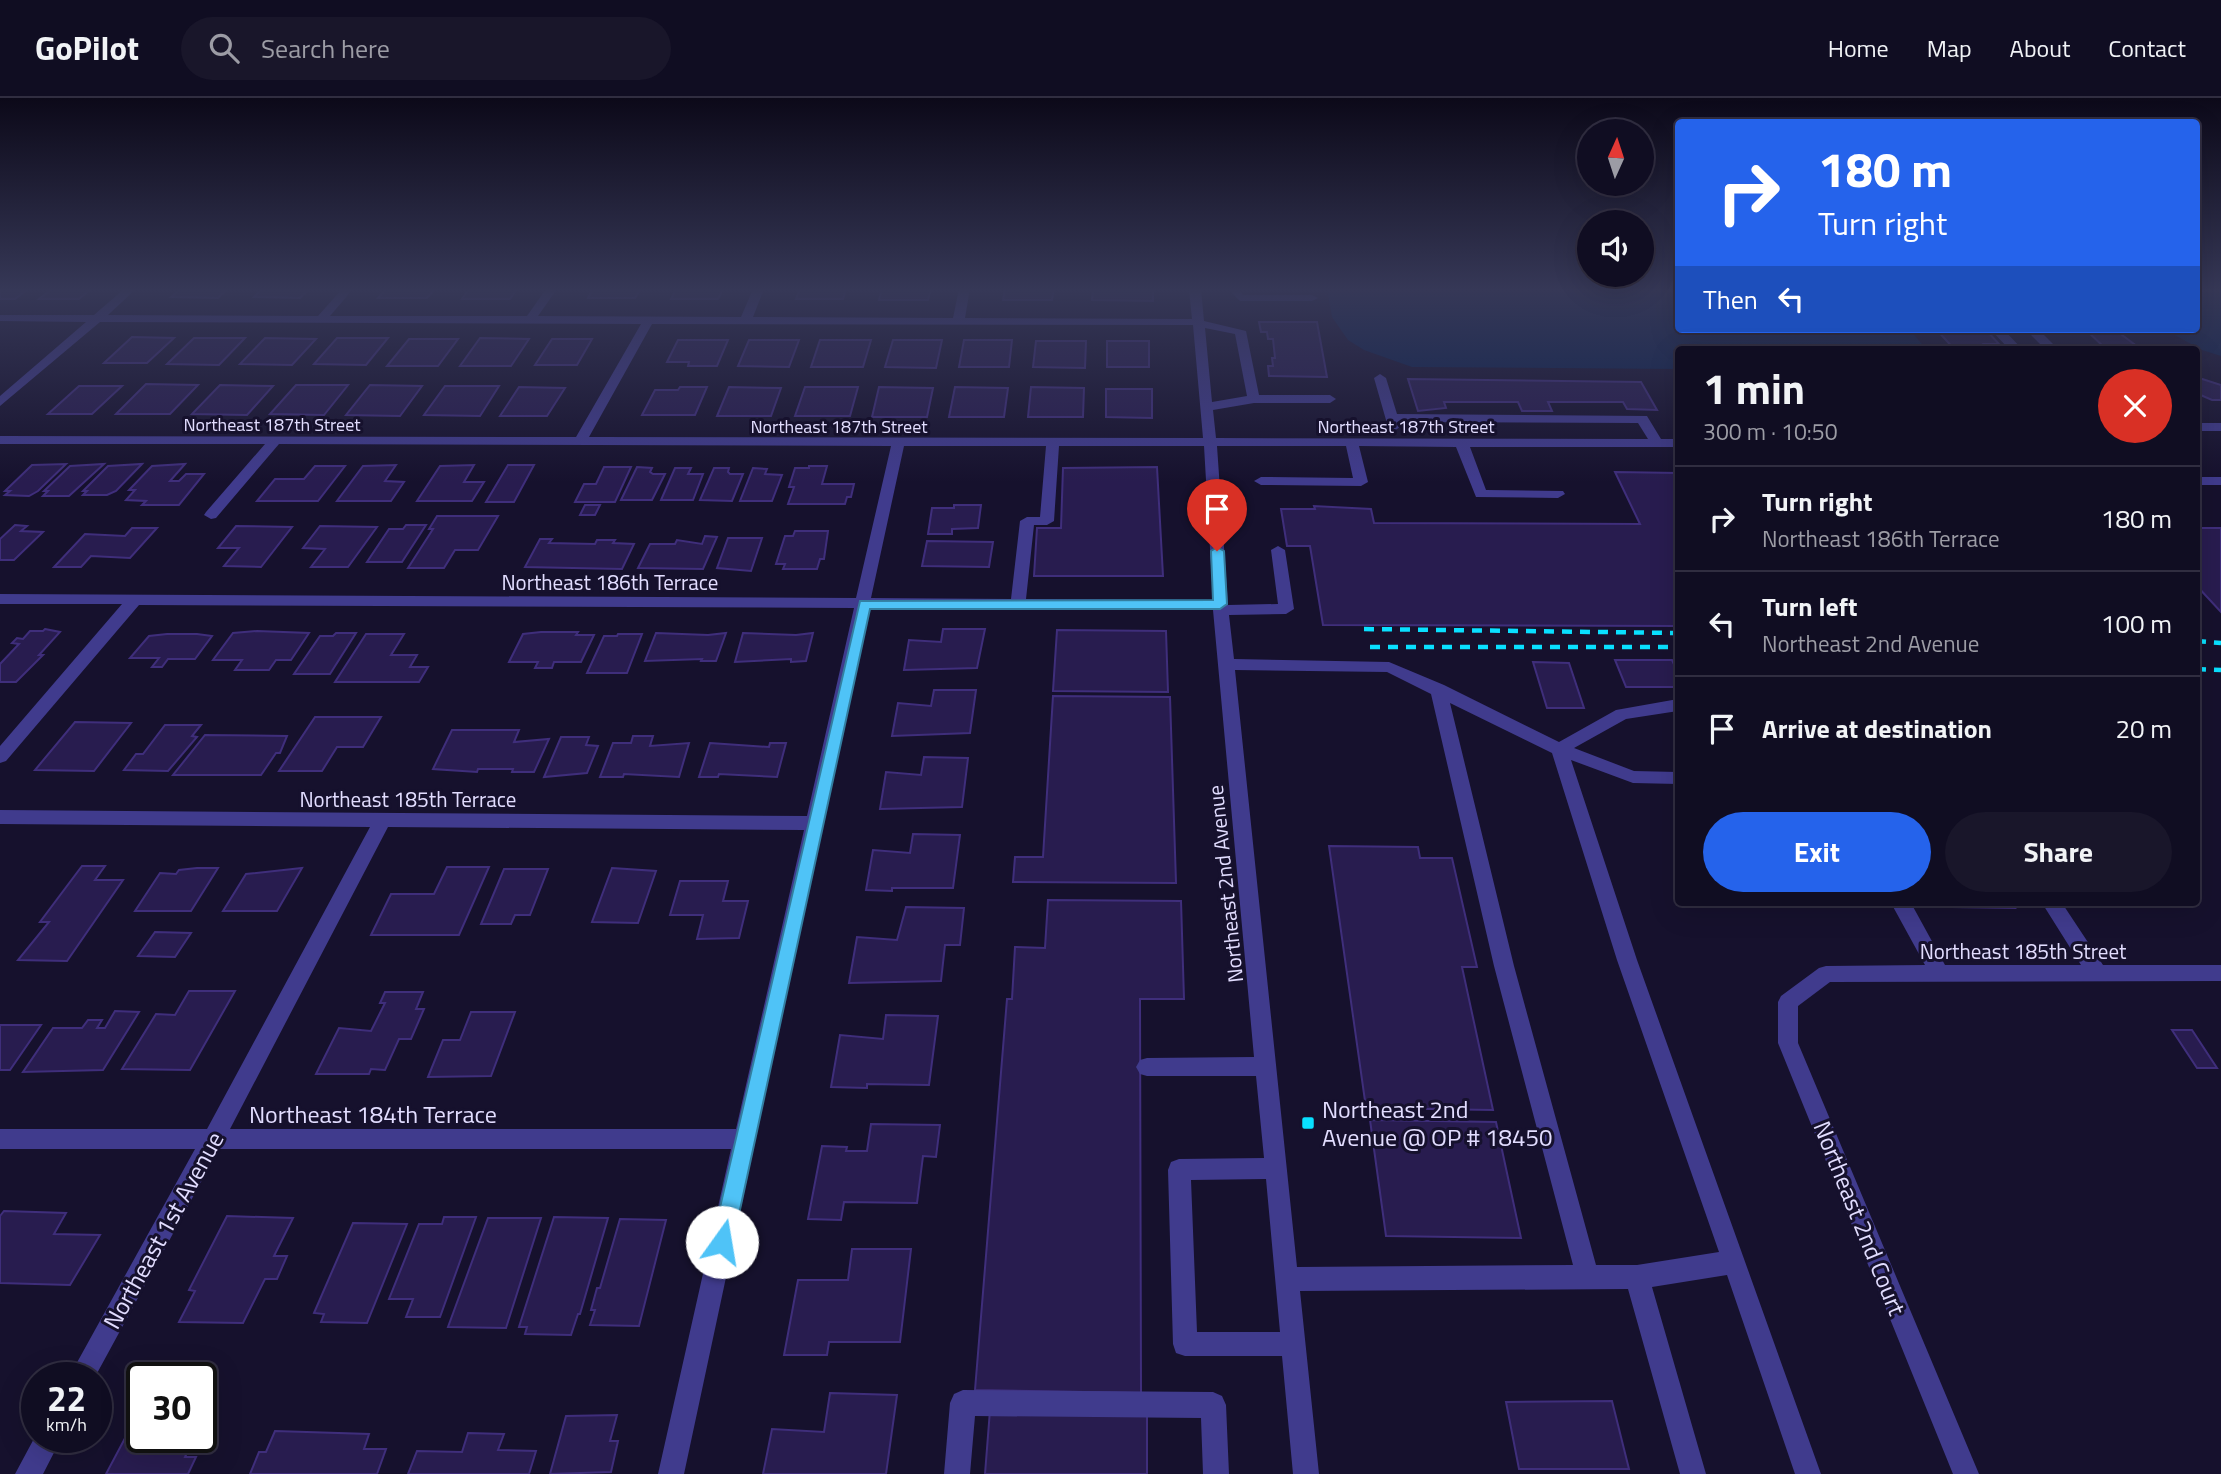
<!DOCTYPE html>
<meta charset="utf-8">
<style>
:root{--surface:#100d22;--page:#19162a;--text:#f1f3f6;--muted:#9c9ca5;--line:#302d40;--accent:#2563eb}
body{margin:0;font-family:"Titillium Web",sans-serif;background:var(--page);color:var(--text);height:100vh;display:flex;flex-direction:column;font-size:26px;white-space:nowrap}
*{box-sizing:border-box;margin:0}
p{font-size:23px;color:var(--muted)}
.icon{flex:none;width:38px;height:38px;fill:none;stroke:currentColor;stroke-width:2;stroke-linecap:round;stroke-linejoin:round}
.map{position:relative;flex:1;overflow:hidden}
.panel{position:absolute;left:1675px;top:248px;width:525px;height:560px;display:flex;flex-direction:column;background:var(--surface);border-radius:7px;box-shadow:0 7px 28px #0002,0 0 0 2px var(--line)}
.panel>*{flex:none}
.hud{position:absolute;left:1675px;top:21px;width:525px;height:214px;border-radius:7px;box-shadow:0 7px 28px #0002,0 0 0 2px var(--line);background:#2563eb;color:#fff;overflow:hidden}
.needle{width:46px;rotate:3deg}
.tools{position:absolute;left:1577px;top:21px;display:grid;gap:14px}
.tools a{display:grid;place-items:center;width:77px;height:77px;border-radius:50%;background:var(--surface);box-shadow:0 7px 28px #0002,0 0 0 2px var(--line);font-size:35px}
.speed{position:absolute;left:21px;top:1264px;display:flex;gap:14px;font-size:35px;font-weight:700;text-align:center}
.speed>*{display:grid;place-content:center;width:91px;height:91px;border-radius:50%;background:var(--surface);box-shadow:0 7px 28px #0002,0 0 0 2px var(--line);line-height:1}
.speed small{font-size:18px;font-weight:400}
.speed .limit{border:4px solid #111;border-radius:10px;background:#fff;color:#111}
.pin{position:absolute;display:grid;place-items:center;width:60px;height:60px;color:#fff;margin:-72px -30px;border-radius:50% 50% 50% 0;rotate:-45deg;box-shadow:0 0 7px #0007}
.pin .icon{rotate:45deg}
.me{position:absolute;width:77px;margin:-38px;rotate:13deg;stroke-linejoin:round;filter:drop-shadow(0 0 5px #0008)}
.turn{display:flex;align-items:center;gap:24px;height:147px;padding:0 28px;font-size:32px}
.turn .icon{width:91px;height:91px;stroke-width:2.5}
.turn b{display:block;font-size:49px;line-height:60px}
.then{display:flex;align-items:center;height:66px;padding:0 28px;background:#0003;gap:14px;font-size:26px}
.round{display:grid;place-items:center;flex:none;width:74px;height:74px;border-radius:37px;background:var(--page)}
.headline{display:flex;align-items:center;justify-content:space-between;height:119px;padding:0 28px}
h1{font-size:42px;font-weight:700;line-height:52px}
.cta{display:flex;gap:14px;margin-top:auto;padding:14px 28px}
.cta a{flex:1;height:80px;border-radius:42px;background:var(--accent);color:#fff;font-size:28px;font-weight:700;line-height:80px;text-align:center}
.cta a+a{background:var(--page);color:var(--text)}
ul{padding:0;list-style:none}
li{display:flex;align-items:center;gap:21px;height:105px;padding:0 28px;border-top:2px solid var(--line)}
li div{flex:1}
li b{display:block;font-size:26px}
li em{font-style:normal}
header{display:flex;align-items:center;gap:42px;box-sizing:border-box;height:98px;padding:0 35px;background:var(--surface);border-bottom:2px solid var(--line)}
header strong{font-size:33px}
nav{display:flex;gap:38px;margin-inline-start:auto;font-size:24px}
.search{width:490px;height:63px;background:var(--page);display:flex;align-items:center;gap:18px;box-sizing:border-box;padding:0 24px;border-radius:38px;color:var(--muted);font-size:26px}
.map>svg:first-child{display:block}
</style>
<header>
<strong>GoPilot</strong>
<div class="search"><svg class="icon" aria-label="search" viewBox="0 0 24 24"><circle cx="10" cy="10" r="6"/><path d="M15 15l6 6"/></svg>Search here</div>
<nav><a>Home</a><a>Map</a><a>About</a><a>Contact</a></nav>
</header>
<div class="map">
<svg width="2221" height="1376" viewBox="0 0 2221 1376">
<rect width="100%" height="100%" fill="#16112d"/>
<!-- water -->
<g fill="#09214e">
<path d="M1327,191H1678V231H1909L1927,252H1678V271L1412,269L1364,252L1348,242L1332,219Z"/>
<path d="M2196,191H2221V258L2202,252L2164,231H2196Z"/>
</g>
<!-- building -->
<g fill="#281c4f" stroke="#3f2e7b" stroke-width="2">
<path d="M0,191H28L15,201H0Z"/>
<path d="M91,191L79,201H39L52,191Z"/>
<path d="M180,191H227L218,200L171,199Z"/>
<path d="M262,191H309L300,200L254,199Z"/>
<path d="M386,191H435L427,200H378Z"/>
<path d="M469,191H517L510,201H462Z"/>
<path d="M593,191H641L635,200H588Z"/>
<path d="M676,191H723L718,201H671Z"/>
<path d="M800,191H846L843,201H796Z"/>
<path d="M882,191H931L928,202H879Z"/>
<path d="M1005,191H1054L1052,202H1003Z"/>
<path d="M1093,191H1153V203L1092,202Z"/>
<path d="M1259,224H1317L1327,279L1269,278L1268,268H1273L1272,260H1275L1273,241H1268L1267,234H1261Z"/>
<path d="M1936,231L1987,233L1999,246H1984L1990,252H1955Z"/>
<path d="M2085,231H2114L2142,252H2107Z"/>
<path d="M132,239L174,240L147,265H104Z"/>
<path d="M194,240H245L219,267L167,266Z"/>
<path d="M265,240L316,241L292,267L240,266Z"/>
<path d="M337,240H388L366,267L314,266Z"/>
<path d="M480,240L529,241L511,268H460Z"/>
<path d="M409,241H458L438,268H387Z"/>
<path d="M552,241H592L577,267H535Z"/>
<path d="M678,242H728L717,268H688L689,264H667Z"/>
<path d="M749,242H799L789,269L738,268Z"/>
<path d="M820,242H871L863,269H811Z"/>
<path d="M893,242H942L936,270L885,269Z"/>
<path d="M964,242H1012L1009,269H959Z"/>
<path d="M1036,243H1086L1085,270L1033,269Z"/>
<rect x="1107" y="243" width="42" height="26"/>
<path d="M2196,279L2221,287V302H2212L2196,295Z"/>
<path d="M1408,281L1641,284L1657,312L1627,311L1623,304H1548L1552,313H1522L1518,304H1444L1446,310L1418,313Z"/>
<path d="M146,286L198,287L170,316H116Z"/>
<path d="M220,287L273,288L247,317L192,316Z"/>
<path d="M296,287H348L324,317L270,316Z"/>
<path d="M370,287L422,288L400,318L346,317Z"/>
<path d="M79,288H122L92,316H48Z"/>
<path d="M445,288H499L480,318L424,317Z"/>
<path d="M519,289L565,290L547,318H500Z"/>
<path d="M680,289H707L695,317H642L655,292H678Z"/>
<path d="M729,289L781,290L771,318H717Z"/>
<path d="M805,289H858L850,318H795Z"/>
<path d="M879,289L933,290L927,319H872Z"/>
<path d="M955,289L1008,290L1004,319H949Z"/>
<path d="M1031,289L1084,290L1083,319H1028Z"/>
<path d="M1106,291H1152V320L1106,319Z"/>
<path d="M66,366L38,393L29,398L5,397L10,393H5L32,367Z"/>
<path d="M104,366L69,398H43L48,393H44L70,368Z"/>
<path d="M142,366L116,393L107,397H83L87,393H83L108,368Z"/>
<path d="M185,366L170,383H179L186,376H204L179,407H142L146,403L126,402L135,392H129L152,368Z"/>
<path d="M396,367L385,383L404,384L391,403H337L363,368Z"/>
<path d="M474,367L464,384H484L472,403H417L440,368Z"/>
<path d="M508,367H534L514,404H486Z"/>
<path d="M315,368H345L318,403H257L275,381H304Z"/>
<path d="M809,368H827L822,386H854L851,399H847L845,406H788L794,389H789L795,370H809Z"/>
<path d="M604,369H631L615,404H575L584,386H596Z"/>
<path d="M637,369L652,370L650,374L653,376H665L652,402H621Z"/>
<path d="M1157,369L1163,478H1034L1037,430H1061L1063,370Z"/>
<path d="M675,370H691L688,376H703L693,402H661Z"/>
<path d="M714,370H729L728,374L730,376H743L732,403L700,402Z"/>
<path d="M753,370L767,371L765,376L782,377L772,403H740Z"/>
<path d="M1615,374L1678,375V528L1323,527L1310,448H1287L1281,411H1315L1314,408L1371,411L1374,425L1640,426Z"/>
<path d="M585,407H600L595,417H580Z"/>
<path d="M954,407H981L978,430L952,431V436H928L932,410H954Z"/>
<path d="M437,418H498L478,452H455L444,470H408L433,431H429Z"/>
<path d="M15,427L27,428L21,433L43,434L14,462H0V441Z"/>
<path d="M406,427H426L402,464H367L389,431H403Z"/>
<path d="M236,428L292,429L261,469L224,468L239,450H218Z"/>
<path d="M320,428L377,429L348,469H311L325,451L303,450Z"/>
<path d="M132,430H157L130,460L91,458L81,469H54L85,436L125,438Z"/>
<path d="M2196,430H2221V514L2196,487Z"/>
<path d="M795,433H828L824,461H820L817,471H783L785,466H776L785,438H793Z"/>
<path d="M705,438L717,439L703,471L638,470L650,446H675L677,442L702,446Z"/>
<path d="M728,440H762L751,473L717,470Z"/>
<path d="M540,441H552L549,445L595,446L597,442H615L613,445L634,446L622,471L525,469Z"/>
<path d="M927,443L993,444L989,469L922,468Z"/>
<path d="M45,531L60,534L39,557H43L16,584H0V566L19,546L12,545L17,540L23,541L30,533H43Z"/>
<path d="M943,531H985L977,570L904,572L909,542L941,544Z"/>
<path d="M1057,532L1166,533L1168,594L1053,593Z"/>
<path d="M257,533L309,535L291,562H276L269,572H235L242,562H213L233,535Z"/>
<path d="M541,534H578L576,537H594L581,564H554L552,570H535L538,564H509L523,536Z"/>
<path d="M336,535H356L330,576H294L320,538H333Z"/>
<path d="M656,535L708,537L726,535L716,563H701L702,561L645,563Z"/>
<path d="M743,535L796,537L813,535L806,563L791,564V561L735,564Z"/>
<path d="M167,536H197L212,538L195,561H168L162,569H152L159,560H130L149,538Z"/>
<path d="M366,536H404L391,557H417L410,569H428L419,584H335Z"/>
<path d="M618,536H642L627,575H587L604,538H617Z"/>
<path d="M1615,562H1672L1678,575V589H1626Z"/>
<path d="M1533,564L1569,565L1584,610H1547Z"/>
<path d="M934,592H976L970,635L892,638L898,605L931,608Z"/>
<path d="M1053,598L1170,599L1176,785L1013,784L1015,759H1043Z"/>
<path d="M315,619H381L363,649H337L322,673H279Z"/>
<path d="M75,624L131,625L94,673L35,672Z"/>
<path d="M165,627H201L192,638L197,639L168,673L124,672L136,656H143Z"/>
<path d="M452,632H519L514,644L549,641L534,674H512L513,671H478L477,674L433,671Z"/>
<path d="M205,637L287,638L280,655H276L261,677H173Z"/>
<path d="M633,638H653L650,648L689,645L679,679L624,676L623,679H600L613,645H631Z"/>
<path d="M561,639H589L586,647L598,648L587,675L544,679Z"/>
<path d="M710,645L769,649L770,645H786L777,679L719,676L718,679H699Z"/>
<path d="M924,659L968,660L962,709L880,711L886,674L921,677Z"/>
<path d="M913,736L960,737L953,790H892V793L866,792L873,752L910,755Z"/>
<path d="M1329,748L1418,749L1420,760H1452L1477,869H1462L1493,1012L1366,1010Z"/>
<path d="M82,768H105L95,782H123L67,863L18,862L49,824H40Z"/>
<path d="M447,769H489L459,837H371L391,796H434Z"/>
<path d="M197,770H218L191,813H135L160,775L176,776L179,772Z"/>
<path d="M302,770L277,813H223L246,776Z"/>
<path d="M612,770L656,773L638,825L592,824Z"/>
<path d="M504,771H548L530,817H515L511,826H481Z"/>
<path d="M680,783H728L723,803H748L739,840L697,841L703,817H670Z"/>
<path d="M1048,802L1181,803L1184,901H1140L1141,1295L975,1292L1007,901H1012L1015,849L1045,850Z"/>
<path d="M1785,805H1869L1871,808L1786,807Z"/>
<path d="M1949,805H2012L2015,810L1952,809Z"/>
<path d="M2097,805H2159L2161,808H2099Z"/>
<path d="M906,809L964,810L960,847H945L941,883L849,885L857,839L897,842Z"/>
<path d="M155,834L191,835L175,859L138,858Z"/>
<path d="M189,893H235L190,972L122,971L156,916L175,917Z"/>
<path d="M385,894H423L416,911H424L411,941H399L385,972L371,971L369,976H316L339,930L371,933L385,905H380Z"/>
<path d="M115,913L139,914L103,972L23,974L53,930H82L88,922H102L97,930H105Z"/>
<path d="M471,914H515L491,978L428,979L443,942H460Z"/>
<path d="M886,917L938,918L929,987L867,986V990L831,989L840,937L883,941Z"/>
<path d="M0,927H41L10,972H0Z"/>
<path d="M2172,932H2192L2217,970H2197Z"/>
<path d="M1370,1022L1496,1024L1521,1140L1386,1138Z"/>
<path d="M871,1026L940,1027L936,1059L923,1058L917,1105L844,1104L841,1122L808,1121L822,1048L847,1049L846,1053H867Z"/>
<path d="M4,1113L66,1115L54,1136L100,1137L70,1187L0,1185V1118Z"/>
<path d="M227,1118L293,1120L274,1158H287L277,1181H265L243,1225L179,1224L195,1193L189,1192Z"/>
<path d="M444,1119H476L440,1219H406L413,1201H389L419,1126H442Z"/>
<path d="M554,1119L608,1120L580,1216H578L571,1237L525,1236L527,1229H519Z"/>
<path d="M488,1120H541L506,1230L448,1229Z"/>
<path d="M620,1121L666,1122L639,1228L590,1227L595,1212H591L597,1190H600Z"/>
<path d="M353,1125L407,1126L367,1225L321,1224L324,1216L314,1215Z"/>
<path d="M852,1151H911L900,1244H829L827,1257H784L798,1182H848Z"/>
<path d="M830,1295L897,1297L886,1376H763L772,1331L824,1334Z"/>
<path d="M1612,1303L1629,1371H1519L1506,1304Z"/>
<path d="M141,1310L142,1339H194L185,1359H196L188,1376H106Z"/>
<path d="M990,1312L1147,1316V1376H985Z"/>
<path d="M617,1317L610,1343H618L611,1374L550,1376L566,1318Z"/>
<path d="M275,1333L369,1336L364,1351H386L377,1376H250L259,1354H266Z"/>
<path d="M468,1335L504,1336L498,1352L536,1353L529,1376H408L417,1353L462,1354Z"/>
</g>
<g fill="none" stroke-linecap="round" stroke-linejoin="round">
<!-- minor -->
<g fill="#403b8d" fill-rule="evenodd">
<path d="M124,191H136L108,217L318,218L342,191H353L330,218H527L546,191H557L538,218L741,219L753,191H764L753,219L953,220L959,191H970L965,220L1192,221L1189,191H1201L1204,223L1246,233L1259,297H1330L1336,301L1330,305H1254L1213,312L1216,340L1648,341L1638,325L1399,324L1400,329L1394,333L1388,329L1374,280L1380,276L1386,280L1397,316L1647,318L1661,341H1678V349H1470L1486,392L1563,393L1565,396L1558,400L1476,399L1456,349L1359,348L1368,384L1361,388L1261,387L1254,383L1261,379L1353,380L1346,348H1217L1228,507L1278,506L1271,452L1278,448L1285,452L1294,511L1286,516L1229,517L1234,561L1389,564L1444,587L1559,644L1616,612L1678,601V613L1626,621L1574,650L1634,673L1678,674V686L1633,685L1571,662L1637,862L1821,1376H1795L1727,1177L1652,1189L1706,1376H1680L1628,1191L1300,1193L1319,1376H1293L1282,1258H1185L1176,1255L1173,1246L1168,1072L1171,1064L1179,1061L1264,1060L1256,978H1147L1140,976L1136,969L1140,962L1147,960L1254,959L1213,512L869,510L684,1376H658L731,1051H219L95,1279H69L195,1051H0V1031H207L370,729L0,726V712L807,718L854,510L139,507L6,663L0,665V648L122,506H0V496L856,500L891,348L279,346L216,420L211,421L204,417L206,414L265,346H0V338L576,339L641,226L100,224L0,308V298L86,224L0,223V217H94ZM652,226L1193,227L1203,340L589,339ZM1205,230L1235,236L1247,298L1212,304ZM904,348H1046L1040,419H1027L1020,423L1011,501L871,500ZM1059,348H1204L1213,502L1026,501L1034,427H1047L1054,423ZM1235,572L1387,574L1431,596L1494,868L1573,1167L1297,1169ZM1450,605L1552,655L1617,862L1719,1154L1637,1167H1596L1514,868ZM388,729L804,732L736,1031H230ZM1266,1081L1280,1234H1197L1191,1082Z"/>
<path d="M1228,191H1239L1243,197H1312L1318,200L1312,203H1240Z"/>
<path d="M1990,231H2003L2023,252H2010Z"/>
<path d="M2025,231H2038L2059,252H2046Z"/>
<rect x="2196" y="325" width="25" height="8"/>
<rect x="2196" y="379" width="25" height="8"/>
<path d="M1891,805H1911L1945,867H2081L2042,805H2062L2103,867H2221V883L1830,884L1798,908V945L1979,1376H1953L1778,945V904L1781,898L1819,870L1826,868L1925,867Z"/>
<path d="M963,1292L1213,1294L1222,1298L1226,1307L1229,1376H1203L1201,1320L975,1318L970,1376H944L950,1305L954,1296Z"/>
<path d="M37,1335V1339H62L43,1376H15Z"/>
</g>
<!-- rail -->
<g stroke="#09e0ff" stroke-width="4.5" stroke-dasharray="10 8" stroke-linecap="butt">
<path d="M1364,531L1678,535"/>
<path d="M2196,543L2221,545"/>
<path d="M1370,549H1678"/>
<path d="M2196,571L2221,572"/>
</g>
</g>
<!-- sky -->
<linearGradient id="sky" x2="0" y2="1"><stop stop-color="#0c0919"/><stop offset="0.5" stop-color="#363857"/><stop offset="1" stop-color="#363857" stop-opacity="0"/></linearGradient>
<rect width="2221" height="384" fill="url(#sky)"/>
<!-- route -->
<path fill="#4fc3f7" stroke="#337fa1" stroke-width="2" d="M1217,449L1224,453L1227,506L1220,511H870L733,1144L730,1152L722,1155L715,1152L712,1144L860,503L1213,502L1211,453Z"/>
<!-- markers -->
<rect fill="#09e0ff" stroke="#16112d" stroke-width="2.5" x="1301" y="1018" width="14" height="14" rx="3.5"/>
<g text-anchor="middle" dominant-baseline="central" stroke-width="6" stroke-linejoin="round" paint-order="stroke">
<!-- far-street labels -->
<g font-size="18" fill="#e2ddff" stroke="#16112d">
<text x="272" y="326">Northeast 187th Street</text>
<text x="839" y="328">Northeast 187th Street</text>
<text x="1406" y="328">Northeast 187th Street</text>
</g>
<!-- street labels -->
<g font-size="21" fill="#e2ddff" stroke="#16112d">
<text x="610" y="484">Northeast 186th Terrace</text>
<text x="408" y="701">Northeast 185th Terrace</text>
<text transform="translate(1225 786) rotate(-96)">Northeast 2nd Avenue</text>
<text x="2023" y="853">Northeast 185th Street</text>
</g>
<!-- near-poi labels -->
<g font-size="24" fill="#e2ddff" stroke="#16112d" text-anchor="start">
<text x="1322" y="1011">Northeast 2nd<tspan x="1322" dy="28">Avenue @ OP # 18450</tspan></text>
</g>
<!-- near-street labels -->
<g font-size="24" fill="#e2ddff" stroke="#16112d">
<text x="373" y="1016">Northeast 184th Terrace</text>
<text transform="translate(1860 1120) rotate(68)">Northeast 2nd Court</text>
<text transform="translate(163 1132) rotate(-61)">Northeast 1st Avenue</text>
</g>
</g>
</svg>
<div class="tools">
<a><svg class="needle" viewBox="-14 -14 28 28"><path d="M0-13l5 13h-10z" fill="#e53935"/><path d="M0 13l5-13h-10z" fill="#9c9ca5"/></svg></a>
<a><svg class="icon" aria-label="sound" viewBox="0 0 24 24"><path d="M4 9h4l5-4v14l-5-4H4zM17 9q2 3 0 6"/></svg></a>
</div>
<div class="speed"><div>22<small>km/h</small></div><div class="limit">30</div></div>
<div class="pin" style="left:1217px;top:453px;background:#d93025"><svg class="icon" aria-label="arrive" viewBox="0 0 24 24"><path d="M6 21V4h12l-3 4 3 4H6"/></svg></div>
<svg class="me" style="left:722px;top:1144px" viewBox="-20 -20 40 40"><circle r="19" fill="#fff"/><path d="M0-13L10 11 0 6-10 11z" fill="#4fc3f7"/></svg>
<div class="hud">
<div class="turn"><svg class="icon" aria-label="right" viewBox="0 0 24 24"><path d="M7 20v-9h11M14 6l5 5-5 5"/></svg><div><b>180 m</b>Turn right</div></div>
<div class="then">Then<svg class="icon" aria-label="left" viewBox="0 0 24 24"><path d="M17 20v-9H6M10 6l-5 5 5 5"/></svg></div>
</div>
<section class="panel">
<div class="headline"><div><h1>1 min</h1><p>300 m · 10:50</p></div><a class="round" style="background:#d93025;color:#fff"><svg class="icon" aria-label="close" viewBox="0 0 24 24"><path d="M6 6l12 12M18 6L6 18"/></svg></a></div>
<ul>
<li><svg class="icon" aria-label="right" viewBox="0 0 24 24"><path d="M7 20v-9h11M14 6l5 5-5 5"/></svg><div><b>Turn right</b><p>Northeast 186th Terrace</p></div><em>180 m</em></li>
<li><svg class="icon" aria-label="left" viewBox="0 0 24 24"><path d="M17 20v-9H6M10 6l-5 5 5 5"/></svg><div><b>Turn left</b><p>Northeast 2nd Avenue</p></div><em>100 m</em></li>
<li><svg class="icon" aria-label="arrive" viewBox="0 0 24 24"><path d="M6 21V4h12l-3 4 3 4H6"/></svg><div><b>Arrive at destination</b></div><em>20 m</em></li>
</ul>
<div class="cta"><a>Exit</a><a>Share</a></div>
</section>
</div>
